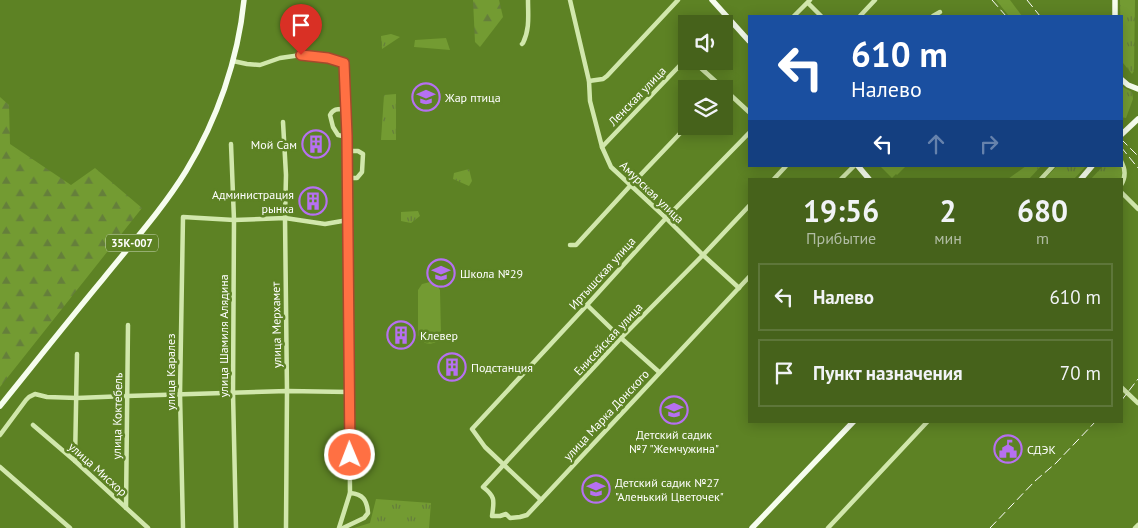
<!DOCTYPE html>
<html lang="ru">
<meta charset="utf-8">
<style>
:root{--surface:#46621b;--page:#4d6824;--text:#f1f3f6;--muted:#b0bca3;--line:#5e763a}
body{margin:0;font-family:"PT Sans",sans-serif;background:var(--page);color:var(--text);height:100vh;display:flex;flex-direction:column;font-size:19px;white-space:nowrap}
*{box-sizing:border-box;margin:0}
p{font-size:16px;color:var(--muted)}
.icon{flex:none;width:28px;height:28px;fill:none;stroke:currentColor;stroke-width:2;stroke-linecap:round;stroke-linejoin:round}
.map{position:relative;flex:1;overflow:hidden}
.panel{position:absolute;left:748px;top:178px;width:375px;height:245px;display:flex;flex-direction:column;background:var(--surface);border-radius:0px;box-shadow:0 2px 12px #0003}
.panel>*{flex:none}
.banner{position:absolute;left:748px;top:15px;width:375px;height:152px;border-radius:0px;box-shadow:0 2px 12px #0003;background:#1a4fa0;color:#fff;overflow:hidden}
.tools{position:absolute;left:678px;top:15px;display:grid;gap:10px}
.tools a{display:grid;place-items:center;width:55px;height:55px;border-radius:0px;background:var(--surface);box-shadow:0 2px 12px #0003;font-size:25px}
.pin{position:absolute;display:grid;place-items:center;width:42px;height:42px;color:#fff;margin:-51px -21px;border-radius:50% 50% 50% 0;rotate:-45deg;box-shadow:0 0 5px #0007}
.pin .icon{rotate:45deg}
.me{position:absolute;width:55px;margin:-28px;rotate:359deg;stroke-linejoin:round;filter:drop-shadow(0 0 4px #0008)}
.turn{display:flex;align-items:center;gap:18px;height:105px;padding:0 20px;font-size:22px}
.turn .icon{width:65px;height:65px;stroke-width:2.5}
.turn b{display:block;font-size:35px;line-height:42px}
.lanes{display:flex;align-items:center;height:48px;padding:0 20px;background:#0003;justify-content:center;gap:25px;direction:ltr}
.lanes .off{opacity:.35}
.eta{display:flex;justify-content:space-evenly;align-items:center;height:85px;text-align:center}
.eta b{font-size:30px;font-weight:600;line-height:35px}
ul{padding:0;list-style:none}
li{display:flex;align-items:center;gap:15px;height:68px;margin:0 10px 8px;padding:0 10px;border:2px solid var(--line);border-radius:0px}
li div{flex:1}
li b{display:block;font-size:19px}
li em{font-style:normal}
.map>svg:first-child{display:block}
</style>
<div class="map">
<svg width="1138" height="528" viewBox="0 0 1138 528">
<defs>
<pattern id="grass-tufts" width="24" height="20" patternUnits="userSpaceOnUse" patternTransform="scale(1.25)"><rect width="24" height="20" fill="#739b32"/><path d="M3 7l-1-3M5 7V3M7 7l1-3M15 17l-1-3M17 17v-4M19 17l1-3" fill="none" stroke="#657f3b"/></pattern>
<pattern id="forest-firs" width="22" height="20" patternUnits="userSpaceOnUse" patternTransform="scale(1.25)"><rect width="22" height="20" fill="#739b32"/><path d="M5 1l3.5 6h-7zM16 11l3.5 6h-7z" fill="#657f3b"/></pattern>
</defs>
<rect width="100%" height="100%" fill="#5d8224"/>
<!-- grass -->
<g fill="url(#grass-tufts)">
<path d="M996,0H1010L1022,16H1009Z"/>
<path d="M1120,0H1135L1134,71L1132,74L1123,63L1121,52Z"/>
<path d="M391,34L400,37L382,49L381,36Z"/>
<path d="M1121,86L1132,92L1133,99L1126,118L1121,117Z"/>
<path d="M396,94V140H381L384,95Z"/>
<path d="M1026,166H1041L1029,179H1008Z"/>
<path d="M1057,166H1086L1074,179H1045Z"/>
<path d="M1103,166H1121L1122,172L1121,179H1091Z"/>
<path d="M469,169L472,181L469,186L453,179L454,173Z"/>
<path d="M418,211L420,216L411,223L401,221V212Z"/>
<path d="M376,499L431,503L429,528H354L370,523Z"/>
</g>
<!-- forest -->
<g fill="url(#forest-firs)">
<path d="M473,0H499L503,17L480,47L475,42Z"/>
<path d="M0,97L9,105L10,144L71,185L95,168L142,208L0,387Z"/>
</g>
<!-- pitch -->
<g fill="#739b32">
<path d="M446,38L450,50L414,47L415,40Z"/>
<path d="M880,166H906L897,175L896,174L892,178Z"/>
<path d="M430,282L436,284L440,290L441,333L436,342C428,346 422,343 418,335V290L422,284Z"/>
</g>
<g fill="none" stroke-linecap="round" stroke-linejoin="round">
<!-- minor -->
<g stroke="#d1e7ac" stroke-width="4.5">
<path d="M570,0L589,81L590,101L602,147L611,167L666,218L703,255L739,288"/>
<path d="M808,3L821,16"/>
<path d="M794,16L810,0"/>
<path d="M860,16L875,0"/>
<path d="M933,16L940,12"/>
<path d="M522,44L523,43C530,29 528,15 528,0"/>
<path d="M233,61L247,64L260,65L280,58L301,55L328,58L344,63L347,137L350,493L339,528"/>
<path d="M693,61L724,89"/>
<path d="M589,81L603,79L607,76L678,0"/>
<path d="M724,89L749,112"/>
<path d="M346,109C338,109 334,108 330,115L333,127L338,135L347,137"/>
<path d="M283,122L286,175L285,218L287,391L286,528"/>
<path d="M231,144L234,220L233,393L236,528"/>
<path d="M602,147L686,59"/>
<path d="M347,151H358L363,154L362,172L357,178H347"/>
<path d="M1121,161C1125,168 1126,177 1121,185"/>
<path d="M774,179L786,166"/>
<path d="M841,179L854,166"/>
<path d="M1041,179L1053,166"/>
<path d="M1121,192L1138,209"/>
<path d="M749,206L703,255L621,338L483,487C496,497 494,501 492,516H500L506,514L510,518L520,517L527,515L749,277"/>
<path d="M570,245H576L630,186L687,126"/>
<path d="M587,305L621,338L659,372"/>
<path d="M1121,387L1138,403"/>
<path d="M33,425L75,461L148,528"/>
<path d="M0,435L26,400L29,397L35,394L47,397L77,398L127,396L287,391L349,392"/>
<path d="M75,461L77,354"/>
<path d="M0,467L70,528"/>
<path d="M541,500L485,447L472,429L587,305L666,218L749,133"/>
<path d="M126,508L128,325"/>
<path d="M183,528L180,394L183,217L234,220L285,218L325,224L348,220"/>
<path d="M343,528L364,518L368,513C367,500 363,494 350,493"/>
<path d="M828,528L928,421"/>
<path d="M1135,528L1138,525"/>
</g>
<!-- major -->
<g stroke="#f6fdee" stroke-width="5.5">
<path d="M712,0L749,41"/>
<path d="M1115,16V0"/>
<path d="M1121,79L1128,85L1138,89"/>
<path d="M1121,135L1138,119"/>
<path d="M858,166L869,179"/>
<path d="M1081,179L1092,166"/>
<path d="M0,406C34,364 68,321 103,279C131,244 162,210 186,171C217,120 238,60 244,0"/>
<path d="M752,528L854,421"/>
</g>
<!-- rail -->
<g stroke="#fff" stroke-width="1" stroke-dasharray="9 4" stroke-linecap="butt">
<path d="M992,0L1006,16"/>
<path d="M1027,0L1040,16"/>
<path d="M1121,139L1138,156"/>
<path d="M1121,147L1138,168"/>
<path d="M1121,401L1138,379"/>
<path d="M990,528L1035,481L1056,463L1096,421"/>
</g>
</g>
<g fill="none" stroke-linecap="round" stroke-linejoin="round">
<!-- route casing -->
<g stroke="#a6492c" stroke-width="12">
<path id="route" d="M301,55L328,58L344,63L347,136L350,455"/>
</g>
<!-- route -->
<use href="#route" stroke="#ff7043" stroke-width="9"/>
</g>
<!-- icons -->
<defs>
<g id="school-ring" transform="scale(1.4375)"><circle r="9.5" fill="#5d8224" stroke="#b670f1" stroke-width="1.5"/><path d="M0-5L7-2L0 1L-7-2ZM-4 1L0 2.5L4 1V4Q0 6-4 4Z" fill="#b670f1"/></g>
<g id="building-ring" transform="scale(1.4375)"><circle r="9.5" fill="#5d8224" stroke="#b670f1" stroke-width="1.5"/><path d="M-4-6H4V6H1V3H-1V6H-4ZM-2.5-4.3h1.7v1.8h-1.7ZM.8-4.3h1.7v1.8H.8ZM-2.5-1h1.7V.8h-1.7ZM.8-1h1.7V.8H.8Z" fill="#b670f1"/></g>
<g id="civic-ring" transform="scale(1.4375)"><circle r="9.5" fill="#5d8224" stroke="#b670f1" stroke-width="1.5"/><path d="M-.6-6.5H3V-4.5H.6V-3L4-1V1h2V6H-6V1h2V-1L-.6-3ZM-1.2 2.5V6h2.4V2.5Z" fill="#b670f1"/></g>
</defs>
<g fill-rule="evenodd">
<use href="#school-ring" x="426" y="97"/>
<use href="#building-ring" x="316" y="144"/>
<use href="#building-ring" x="313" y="201"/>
<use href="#school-ring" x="441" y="273"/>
<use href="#building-ring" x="401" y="335"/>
<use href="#building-ring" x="452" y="367"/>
<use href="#school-ring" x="674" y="410"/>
<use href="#civic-ring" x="1008" y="449"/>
<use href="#school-ring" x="596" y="489"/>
</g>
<g text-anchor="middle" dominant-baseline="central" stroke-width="5" stroke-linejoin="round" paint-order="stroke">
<!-- shield labels -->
<rect fill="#5d8224" stroke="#cedabd" stroke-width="1" x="106" y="234.5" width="52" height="17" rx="4"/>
<g font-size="11" font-weight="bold" fill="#fff">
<text x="132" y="243">35К-007</text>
</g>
<!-- street labels -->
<g font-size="12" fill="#fff" stroke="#5d8224">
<text transform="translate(637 96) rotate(-46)">Ленская улица</text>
<text transform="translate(652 192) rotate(44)">Амурская улица</text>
<text transform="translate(602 273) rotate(-48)">Иртышская улица</text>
<text transform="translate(276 325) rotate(-91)">улица Мерхамет</text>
<text transform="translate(223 336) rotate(-90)">улица Шамиля Алядина</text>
<text transform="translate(608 339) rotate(-47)">Енисейская улица</text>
<text transform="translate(170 372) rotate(-90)">улица Каралез</text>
<text transform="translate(606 415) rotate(-47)">улица Марка Донского</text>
<text transform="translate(117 416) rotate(-89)">улица Коктебель</text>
<text transform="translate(98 469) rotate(42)">улица Мисхор</text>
</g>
<!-- poi labels -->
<g font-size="12" fill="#fff" stroke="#5d8224" text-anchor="start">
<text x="445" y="97">Жар птица</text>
<text x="297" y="144" text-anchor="end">Мой Сам</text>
<text x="294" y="194" text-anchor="end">Администрация<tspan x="294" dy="14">рынка</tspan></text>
<text x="460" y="273">Школа №29</text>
<text x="420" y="335">Клевер</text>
<text x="471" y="367">Подстанция</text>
<text x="674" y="434" text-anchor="middle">Детский садик<tspan x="674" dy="14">№7 "Жемчужина"</tspan></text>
<text x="1027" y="449">СДЭК</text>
<text x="615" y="482">Детский садик №27<tspan x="615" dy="14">"Аленький Цветочек"</tspan></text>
</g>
</g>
</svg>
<div class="tools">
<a><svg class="icon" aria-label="sound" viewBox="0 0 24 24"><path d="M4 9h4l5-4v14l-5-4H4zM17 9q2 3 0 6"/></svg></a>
<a><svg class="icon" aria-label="layers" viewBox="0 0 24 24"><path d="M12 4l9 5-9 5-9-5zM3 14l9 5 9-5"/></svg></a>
</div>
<div class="pin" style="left:301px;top:55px;background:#d93025"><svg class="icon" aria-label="arrive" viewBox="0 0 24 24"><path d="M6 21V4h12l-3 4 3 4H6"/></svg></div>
<svg class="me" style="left:350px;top:455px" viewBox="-20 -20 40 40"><circle r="17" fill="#ff7043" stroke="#fff" stroke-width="3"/><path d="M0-11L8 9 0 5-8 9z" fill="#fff"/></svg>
<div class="banner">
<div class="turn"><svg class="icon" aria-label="left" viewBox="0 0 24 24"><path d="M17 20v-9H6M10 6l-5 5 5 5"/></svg><div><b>610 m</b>Налево</div></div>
<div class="lanes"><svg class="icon" aria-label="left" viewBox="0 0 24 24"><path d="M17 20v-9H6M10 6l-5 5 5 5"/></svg><svg class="icon off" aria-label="ahead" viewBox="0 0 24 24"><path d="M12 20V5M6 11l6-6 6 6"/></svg><svg class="icon off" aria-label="right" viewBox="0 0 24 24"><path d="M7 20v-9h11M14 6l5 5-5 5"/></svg></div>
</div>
<section class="panel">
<div class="eta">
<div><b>19:56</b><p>Прибытие</p></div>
<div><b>2</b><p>мин</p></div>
<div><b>680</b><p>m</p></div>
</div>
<ul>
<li><svg class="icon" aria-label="left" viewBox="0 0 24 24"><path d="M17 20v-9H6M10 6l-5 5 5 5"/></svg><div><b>Налево</b></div><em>610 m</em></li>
<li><svg class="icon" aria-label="arrive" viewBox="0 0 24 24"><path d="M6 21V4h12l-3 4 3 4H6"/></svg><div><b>Пункт назначения</b></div><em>70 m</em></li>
</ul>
</section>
</div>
